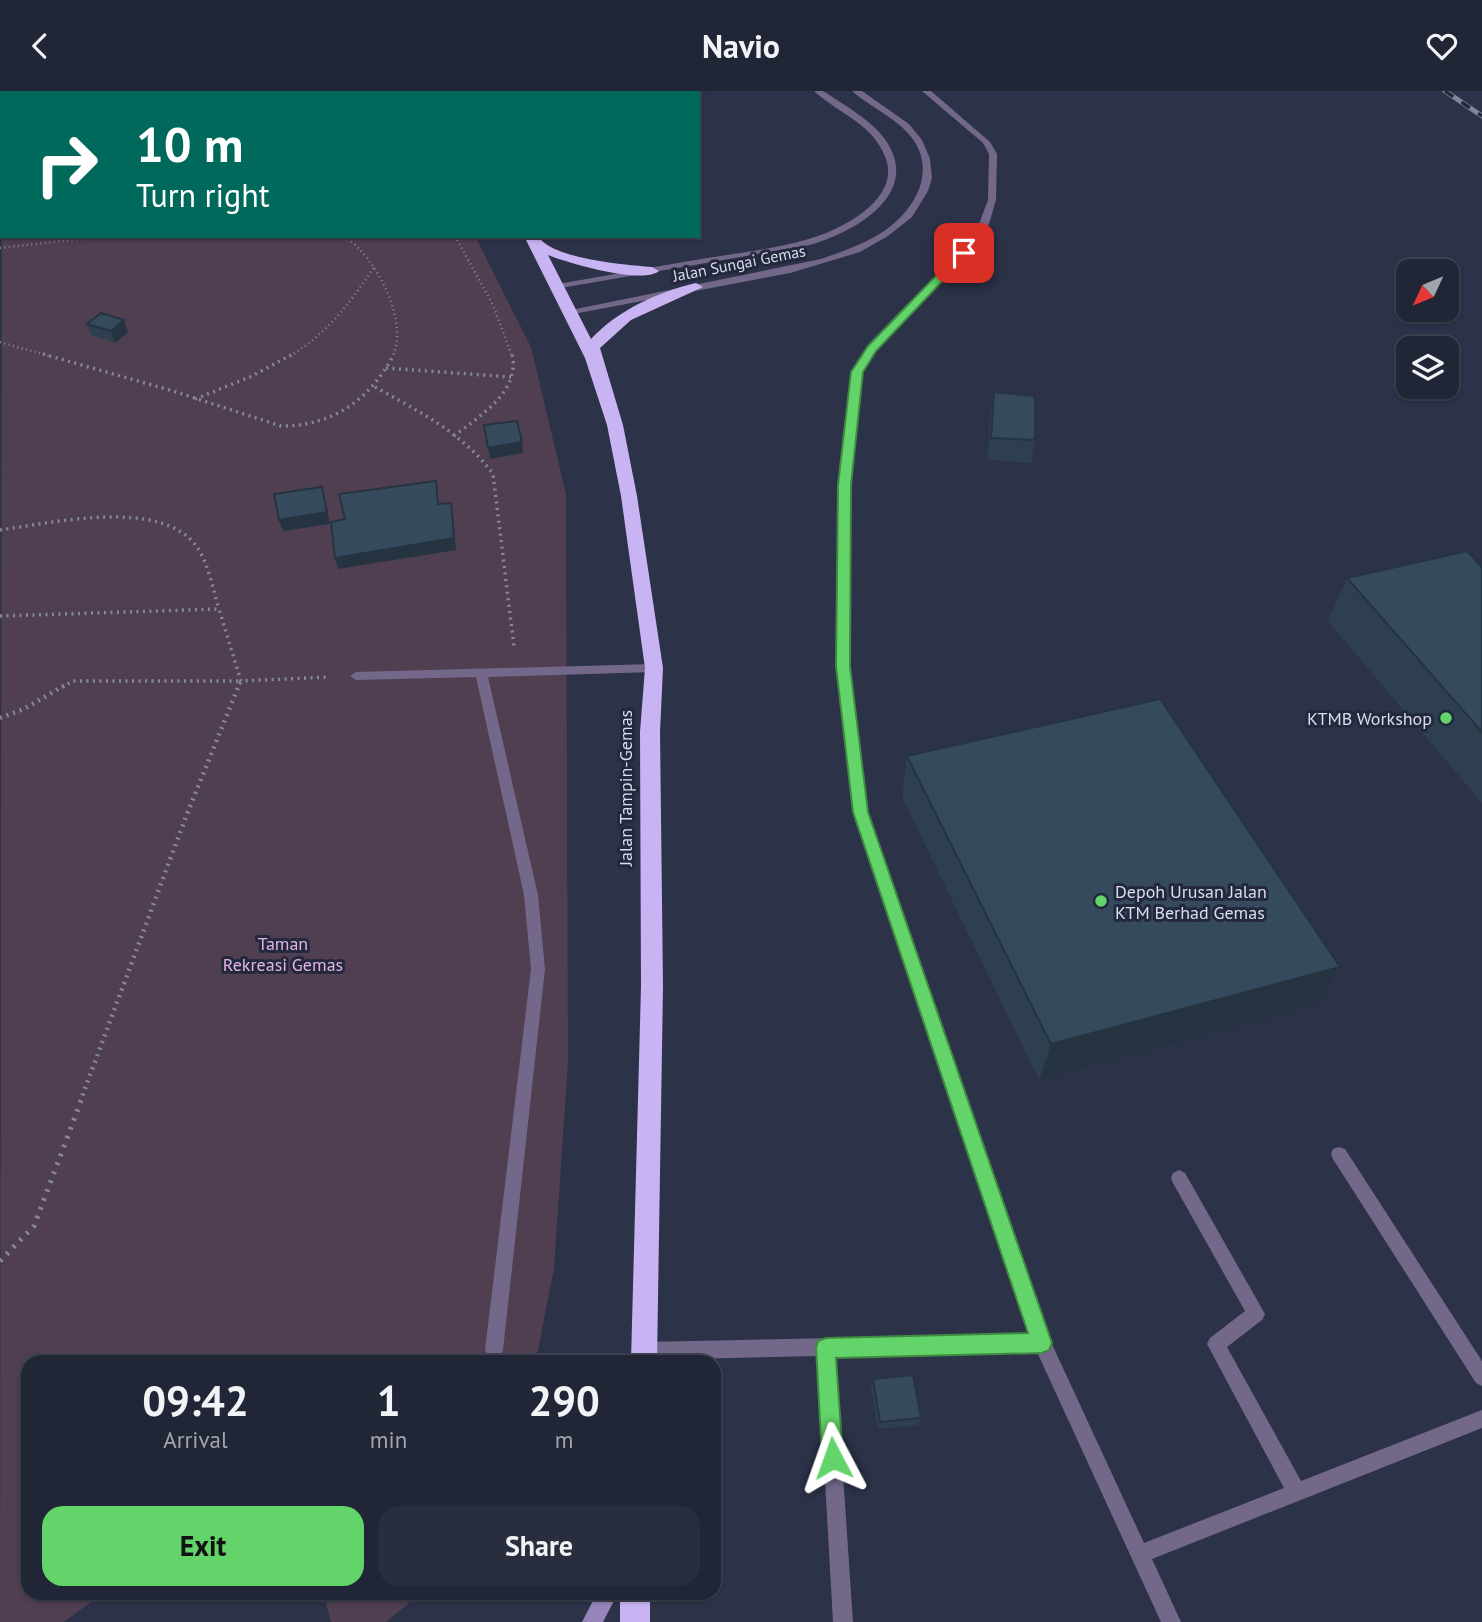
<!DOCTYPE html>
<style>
:root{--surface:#212636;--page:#292e3e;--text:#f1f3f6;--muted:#a2a5ad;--line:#3e4351;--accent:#62d469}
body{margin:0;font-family:"PT Sans",sans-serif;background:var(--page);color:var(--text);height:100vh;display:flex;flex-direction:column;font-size:26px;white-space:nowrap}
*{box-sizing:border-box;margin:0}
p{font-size:23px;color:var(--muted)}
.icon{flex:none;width:38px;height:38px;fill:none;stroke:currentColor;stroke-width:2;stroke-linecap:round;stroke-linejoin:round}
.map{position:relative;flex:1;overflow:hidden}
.drawer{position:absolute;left:21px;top:1264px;width:700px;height:245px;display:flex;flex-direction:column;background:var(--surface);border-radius:21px;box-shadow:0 2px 5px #0004,0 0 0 2px var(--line)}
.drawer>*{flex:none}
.guide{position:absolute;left:0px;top:0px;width:700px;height:147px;box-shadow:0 2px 5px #0004,0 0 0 2px var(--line);background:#00695c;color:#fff;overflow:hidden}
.needle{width:46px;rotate:226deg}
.fabs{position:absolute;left:1396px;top:168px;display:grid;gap:14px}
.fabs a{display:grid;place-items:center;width:63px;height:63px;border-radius:14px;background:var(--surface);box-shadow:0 2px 5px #0004,0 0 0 2px var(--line);font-size:35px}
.pin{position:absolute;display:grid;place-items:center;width:60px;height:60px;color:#fff;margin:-30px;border-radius:14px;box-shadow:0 4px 10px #0006}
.me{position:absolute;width:77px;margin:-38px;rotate:356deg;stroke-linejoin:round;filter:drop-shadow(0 0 5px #0008)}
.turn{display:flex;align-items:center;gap:24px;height:147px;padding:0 21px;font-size:32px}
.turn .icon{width:91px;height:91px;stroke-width:2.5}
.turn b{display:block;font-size:49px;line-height:60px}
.eta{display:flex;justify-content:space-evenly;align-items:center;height:119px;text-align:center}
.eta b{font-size:42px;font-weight:600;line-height:49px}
.button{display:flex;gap:14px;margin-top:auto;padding:14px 21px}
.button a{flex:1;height:80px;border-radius:21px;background:var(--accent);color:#111;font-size:28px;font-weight:600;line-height:80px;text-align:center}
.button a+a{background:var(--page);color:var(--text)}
header{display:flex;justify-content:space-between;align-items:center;height:91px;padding:0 21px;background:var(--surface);font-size:32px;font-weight:600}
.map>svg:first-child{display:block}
</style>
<header><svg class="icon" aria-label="back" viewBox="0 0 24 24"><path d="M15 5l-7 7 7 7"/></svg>Navio<svg class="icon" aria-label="heart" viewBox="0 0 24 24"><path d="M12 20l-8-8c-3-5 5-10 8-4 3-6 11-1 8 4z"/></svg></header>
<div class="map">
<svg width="1482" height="1531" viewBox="0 0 1482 1531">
<rect width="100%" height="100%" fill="#2c3248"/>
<!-- green -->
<g fill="#503e51">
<path d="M2,38V145H475L531,256L566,403L568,971L554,1177L536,1270H28V1502H103L64,1531H0Z"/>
<path d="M323,1502H421L386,1531H331Z"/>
</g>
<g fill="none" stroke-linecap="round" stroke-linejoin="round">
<!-- path-far3 -->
<g stroke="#84899b" stroke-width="2.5" stroke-dasharray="1 3.5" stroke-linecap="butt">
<path d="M344,145C375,165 409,228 393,265"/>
<path d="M455,145L493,214L512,265"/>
<path d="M0,157L106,145"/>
<path d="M0,251L49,265"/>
<path d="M290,265C328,242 350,212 374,176"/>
</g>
<!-- path-far2 -->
<g stroke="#84899b" stroke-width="3.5" stroke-dasharray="2 4.5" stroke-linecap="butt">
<path d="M43,263L173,300L281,335C333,335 370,309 394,263"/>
<path d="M386,277L511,286"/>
<path d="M375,296C418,320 463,342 493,383L514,556"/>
<path d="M195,308L250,286L293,263"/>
<path d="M454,345C479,325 521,301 512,263"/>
<path d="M0,439C52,432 162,406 197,456C209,474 213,499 219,518"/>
<path d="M0,525L219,518L241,590L330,586"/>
<path d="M62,596L73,590H241L238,596"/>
</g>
<!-- path-far1 -->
<g stroke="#84899b" stroke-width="4.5" stroke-dasharray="2 5" stroke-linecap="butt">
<path d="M0,627L24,618L65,594"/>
<path d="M80,1011L187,723L239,594"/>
</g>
<!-- path -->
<path stroke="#84899b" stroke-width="5" stroke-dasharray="2.5 7" stroke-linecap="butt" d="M0,1170L34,1135L81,1010"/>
<!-- lane -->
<g fill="#736889" fill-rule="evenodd">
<path d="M194,0H202L193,2Z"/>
<path d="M263,0H272L262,2Z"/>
<path d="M922,0H931L990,51L997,63L996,109L989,133L967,164L876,260L862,281L850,394L849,575L867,721L1050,1249L1144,1452L1284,1397L1207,1253L1210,1247L1245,1220L1173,1092L1171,1087L1173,1082L1179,1079L1185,1082L1265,1223L1262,1229L1227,1256L1301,1390L1482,1319V1337L1152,1468L1181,1531H1161L1037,1261L835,1265L853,1531H833L818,1265L644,1269L638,1266L635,1260L638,1254L644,1251L1030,1243L853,721L837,575L838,394L852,281L868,256L961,160L979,133L988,109L989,63L983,52Z"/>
<path d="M654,573L660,577L654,581L488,586L538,804L545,878L503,1259L500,1265L494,1268L488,1265L485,1259L531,878L524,804L476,586L356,589L350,585L356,581Z"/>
<path d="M1339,1056L1345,1058L1482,1270V1295L1476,1292L1333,1068L1331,1063L1333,1058Z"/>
</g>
<!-- street -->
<g fill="#736889" fill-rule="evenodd">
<path d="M814,0H823C843,13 864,25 880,42C928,98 859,140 810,154L555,198L553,196L558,193C602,185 645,178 689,170C728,163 772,159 809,148C841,139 900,109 886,68C874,33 839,23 814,0Z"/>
<path d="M852,0H862L909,33L922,49L930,68L932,87L928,100L912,126L888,145L860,161L790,182L568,224V220L571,219L821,168C841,161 862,154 881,142C913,122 938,82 912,47C896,26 871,17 852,0Z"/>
</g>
<!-- secondary -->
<path fill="#9685b9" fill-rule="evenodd" d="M597,1502H618L603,1531H582Z"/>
<!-- highway -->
<g fill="#c8b3f3" fill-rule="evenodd">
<path d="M377,0H390L391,2H378Z"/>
<path d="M524,145H538C551,168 627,174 652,176L659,180C643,194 568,172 548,164L591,248C618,219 658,201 696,192L703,196L631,229L600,257L623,334L637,405L663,577L660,641L663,895L657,1270H631L641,895L640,641L645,577L621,405L607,334L585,267Z"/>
<rect x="620" y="1502" width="30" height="29"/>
</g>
<!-- rail casing -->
<g stroke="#808598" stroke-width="5">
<path id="rail" d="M1445,0L1482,25"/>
</g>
<!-- rail -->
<use href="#rail" stroke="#23283d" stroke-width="3.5" stroke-dasharray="10" stroke-linecap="butt"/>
</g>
<!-- wall -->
<g fill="#2e4050">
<path d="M87,233L128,241L115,252L91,244Z"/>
<path d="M994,301L1035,349L1031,372L988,369L990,323Z"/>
<path d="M1482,476V712L1328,530L1347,487Z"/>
<path d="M907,665L1317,914L1039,989L902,706Z"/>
<path d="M873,1288L921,1327L918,1334L878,1338L871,1295Z"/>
</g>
<!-- shaded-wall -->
<g fill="#263441">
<path d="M140,0H186L185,2H140Z"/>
<path d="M124,229L128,241L115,252L111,240Z"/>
<path d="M522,351L523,362L490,368L488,357Z"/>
<path d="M322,396L330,433L283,440L279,429Z"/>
<path d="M451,412L453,423L456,459L338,478L335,467Z"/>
<path d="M1340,876L1317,914L1039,989L1051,953Z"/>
</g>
<!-- building -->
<g fill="#364a5d" stroke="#263441" stroke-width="2">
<path d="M101,222L124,229L111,240L87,233Z"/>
<path d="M994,301L1035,305V349L991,347Z"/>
<path d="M517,330L522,351L488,357L484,334Z"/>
<path d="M436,390L438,413L451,412L454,447L335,467L331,431L345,428L339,403Z"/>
<path d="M322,396L327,421L279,429L274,403Z"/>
<path d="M1467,460L1482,476V641L1347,487Z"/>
<path d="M1160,608L1340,876L1051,953L907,665Z"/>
<path d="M913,1284L921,1327L880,1331L873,1288Z"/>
</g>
<!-- route -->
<path fill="#62d469" stroke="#408a44" stroke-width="2" d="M960,160L969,162L876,260L863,281L851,394L850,575L868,721L1052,1252L1049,1259L1042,1262L836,1267L843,1367L840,1374L833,1377L825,1374L822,1367L816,1257L818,1250L826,1247L1028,1242L853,721L836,575L838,394L851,281L868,255Z"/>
<!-- markers -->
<g fill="#62d469" stroke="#23283d" stroke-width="2.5">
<circle cx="1446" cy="627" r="7"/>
<circle cx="1101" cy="810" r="7"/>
</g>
<g text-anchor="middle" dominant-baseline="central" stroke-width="6" stroke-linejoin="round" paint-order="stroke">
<!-- far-street labels -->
<g font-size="16" fill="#d9ddec" stroke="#23283d">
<text transform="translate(739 172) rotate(-11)">Jalan Sungai Gemas</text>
</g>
<!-- poi labels -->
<g font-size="18" fill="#d9ddec" stroke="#23283d" text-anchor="end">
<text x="1432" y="627">KTMB Workshop</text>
<text x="1115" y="800" text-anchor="start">Depoh Urusan Jalan<tspan x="1115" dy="21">KTM Berhad Gemas</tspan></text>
</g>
<!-- street labels -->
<g font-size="18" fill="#d9ddec" stroke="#23283d">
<text transform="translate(625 697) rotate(-90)">Jalan Tampin-Gemas</text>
</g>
<!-- park labels -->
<g font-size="18" fill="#e3b4e5" stroke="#23283d">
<text x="283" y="852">Taman<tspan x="283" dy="21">Rekreasi Gemas</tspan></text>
</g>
</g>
</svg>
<div class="fabs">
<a><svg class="needle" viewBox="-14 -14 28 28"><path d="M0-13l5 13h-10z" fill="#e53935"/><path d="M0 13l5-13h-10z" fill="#a2a5ad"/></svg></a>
<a><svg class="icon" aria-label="layers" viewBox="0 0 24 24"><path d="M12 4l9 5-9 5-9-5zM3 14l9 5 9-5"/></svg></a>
</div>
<div class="pin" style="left:964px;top:162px;background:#d93025"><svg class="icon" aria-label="arrive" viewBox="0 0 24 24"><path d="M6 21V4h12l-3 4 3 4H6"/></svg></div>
<svg class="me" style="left:833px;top:1367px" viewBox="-20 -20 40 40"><path d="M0-17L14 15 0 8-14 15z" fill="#62d469" stroke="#fff" stroke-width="4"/></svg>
<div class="guide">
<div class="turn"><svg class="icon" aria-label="right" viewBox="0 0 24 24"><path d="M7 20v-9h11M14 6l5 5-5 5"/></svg><div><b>10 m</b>Turn right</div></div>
</div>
<section class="drawer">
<div class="eta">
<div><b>09:42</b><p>Arrival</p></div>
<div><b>1</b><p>min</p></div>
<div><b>290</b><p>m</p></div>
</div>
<div class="button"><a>Exit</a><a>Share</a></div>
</section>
</div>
